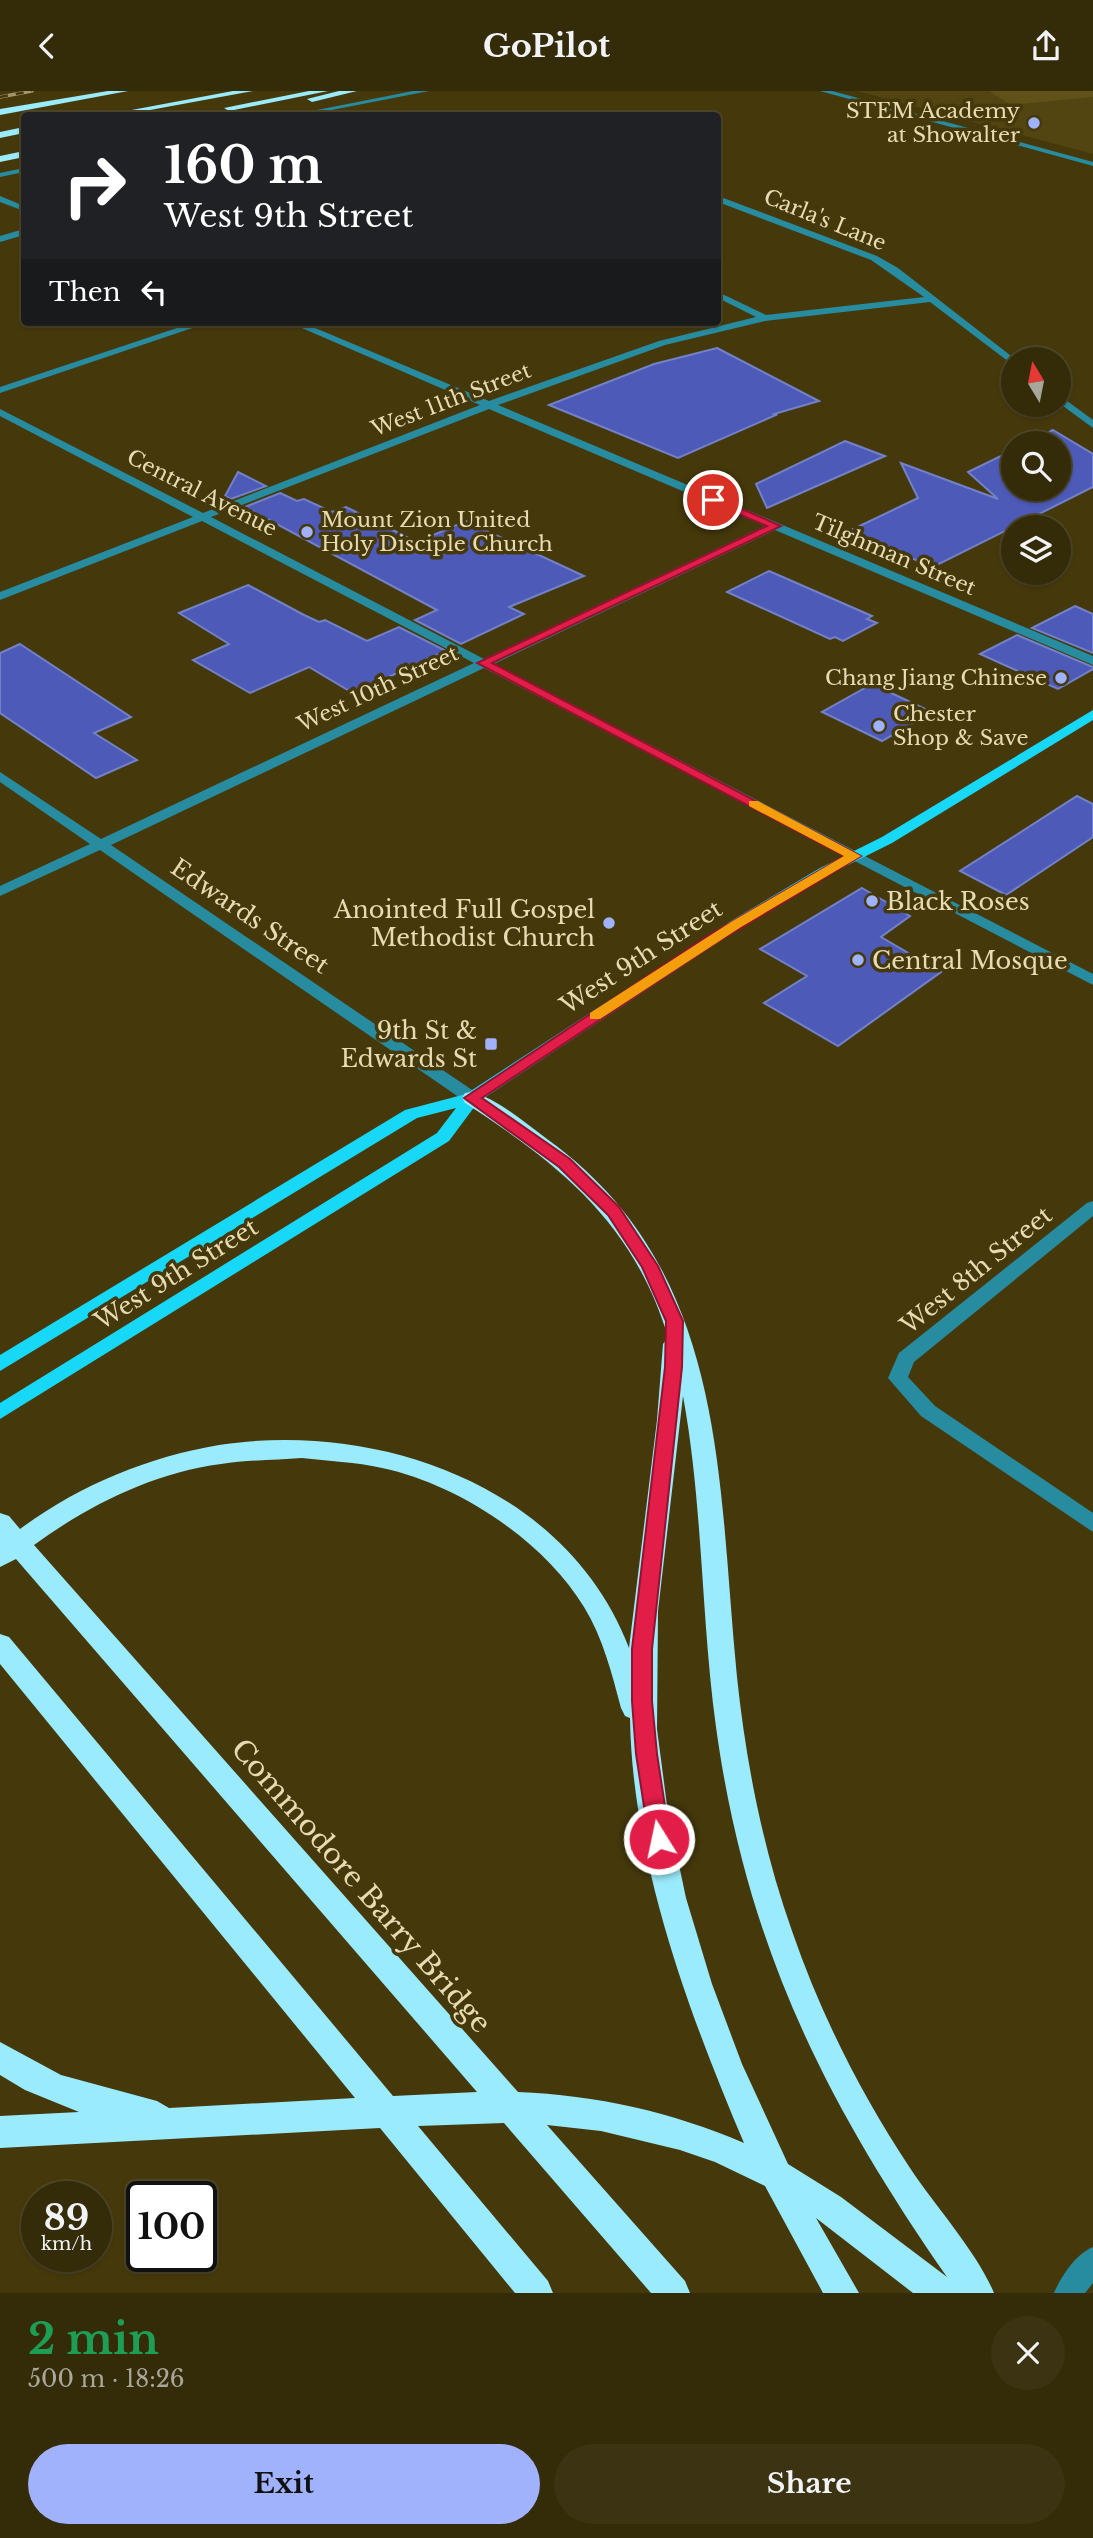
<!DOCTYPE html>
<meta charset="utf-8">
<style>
:root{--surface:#342b08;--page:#3c3312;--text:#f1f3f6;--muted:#a9a79c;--line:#4e4729;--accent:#a1b2fd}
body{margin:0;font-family:"Libre Baskerville",serif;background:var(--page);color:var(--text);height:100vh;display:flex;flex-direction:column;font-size:26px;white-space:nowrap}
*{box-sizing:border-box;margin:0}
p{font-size:23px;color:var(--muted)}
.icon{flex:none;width:38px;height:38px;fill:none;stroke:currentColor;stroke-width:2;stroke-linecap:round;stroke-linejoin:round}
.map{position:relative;height:2202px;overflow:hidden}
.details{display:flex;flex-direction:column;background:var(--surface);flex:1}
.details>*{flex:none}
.hud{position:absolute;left:21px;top:21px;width:700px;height:214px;border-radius:7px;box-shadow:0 2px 5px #0004,0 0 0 2px var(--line);background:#202124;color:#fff;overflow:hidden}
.needle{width:46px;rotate:350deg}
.fabs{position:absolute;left:1001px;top:256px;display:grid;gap:14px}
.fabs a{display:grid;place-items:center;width:70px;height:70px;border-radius:50%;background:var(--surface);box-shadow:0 2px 5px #0004,0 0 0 2px var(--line);font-size:35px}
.speed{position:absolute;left:21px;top:2090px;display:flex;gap:14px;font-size:35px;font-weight:700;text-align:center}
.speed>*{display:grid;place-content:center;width:91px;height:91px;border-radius:50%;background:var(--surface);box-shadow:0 2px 5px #0004,0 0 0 2px var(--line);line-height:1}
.speed small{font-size:18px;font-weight:400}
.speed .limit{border:4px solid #111;border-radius:10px;background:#fff;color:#111}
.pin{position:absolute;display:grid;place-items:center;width:60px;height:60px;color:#fff;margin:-30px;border:4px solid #fff;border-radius:50%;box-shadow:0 2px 7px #0007}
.me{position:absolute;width:77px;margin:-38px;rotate:350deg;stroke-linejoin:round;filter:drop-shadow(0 0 5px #0008)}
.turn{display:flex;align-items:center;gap:24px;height:147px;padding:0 28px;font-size:32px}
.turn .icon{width:91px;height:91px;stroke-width:2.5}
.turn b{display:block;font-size:49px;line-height:60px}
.then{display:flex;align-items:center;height:66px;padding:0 28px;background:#0003;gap:14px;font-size:26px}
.round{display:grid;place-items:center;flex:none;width:74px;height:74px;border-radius:37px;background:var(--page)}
.head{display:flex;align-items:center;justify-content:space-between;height:119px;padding:0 28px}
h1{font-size:42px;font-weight:800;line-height:52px;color:#1e9e55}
.action{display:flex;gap:14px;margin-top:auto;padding:14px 28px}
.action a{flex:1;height:80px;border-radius:42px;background:var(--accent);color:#111;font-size:28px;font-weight:800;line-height:80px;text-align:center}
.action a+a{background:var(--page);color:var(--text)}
header{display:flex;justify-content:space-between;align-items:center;height:91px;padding:0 28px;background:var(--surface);font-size:32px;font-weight:800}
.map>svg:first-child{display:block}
</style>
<header><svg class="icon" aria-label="back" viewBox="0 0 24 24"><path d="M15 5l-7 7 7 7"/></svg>GoPilot<svg class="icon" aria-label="share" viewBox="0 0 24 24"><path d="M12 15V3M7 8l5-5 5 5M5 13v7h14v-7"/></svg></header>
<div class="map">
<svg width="1093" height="2202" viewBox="0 0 1093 2202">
<rect width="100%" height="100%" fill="#45390b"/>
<!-- built -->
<path fill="#524511" d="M857,0H1093V63Z"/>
<!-- green -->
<path fill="#605119" d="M989,0H1093V6L1011,14Z"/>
<!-- building -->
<g fill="#4d5ab7" stroke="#7382c8" stroke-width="2">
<path d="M717,257L819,310L774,323L776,324L678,367L549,314L654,273Z"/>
<path d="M1053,339L1093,363V396L933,476L847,441L918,407L901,372L998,408L968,381L1013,359V397H1059V352H1028Z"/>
<path d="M845,350L885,365L767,417L756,393Z"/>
<path d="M238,381L266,395L231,408L225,405Z"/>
<path d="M280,402L297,410L304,408L332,421L346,416L417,451L466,430L584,485L509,516L524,523L461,553L415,529L437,519L245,416Z"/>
<path d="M769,480L872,525L867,528L877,532L843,550L835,546L830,548L727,501Z"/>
<path d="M248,494L304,524L319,531L325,529L367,550L399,536L446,560L353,602L309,576L250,602L193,569L229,553L179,522Z"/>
<path d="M1075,515L1093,523V562L1032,537Z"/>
<path d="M1017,544L1093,576V578L1058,598L980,563Z"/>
<path d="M20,553L131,626L94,642L137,669L96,687L0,622V562Z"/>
<path d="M872,593L932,621L882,650L822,621Z"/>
<path d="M1077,705L1093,713V746L1006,804L960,780Z"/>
<path d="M862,797L910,825L881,846L941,881L838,955L764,912L807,885L760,858Z"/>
</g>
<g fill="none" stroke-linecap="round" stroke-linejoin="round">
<!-- minor -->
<g fill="#288ca0" fill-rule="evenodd">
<path d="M413,0H429L306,24H292Z"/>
<path d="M820,0H832L1093,71V75Z"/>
<path d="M24,77V81L0,86V82Z"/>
<path d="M0,105L24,115V120L0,111Z"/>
<path d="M718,105L877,165L898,177L1015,268L1013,274L930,211L765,230L665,254L498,314L1093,565V574L775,439L494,573L1093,883V894L484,577L111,754L478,1003L480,1007L478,1011H466L100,759L0,805V795L90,753L0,691V681L101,748L474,572L202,430L0,509V501L193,426L0,325V318L203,422L480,314L288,231H301L489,310L659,250L756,226L718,207V201L766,224L924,206L871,169L718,111ZM489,318L765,435L484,568L211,426Z"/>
<path d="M24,138V144L0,151V145Z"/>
<path d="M195,231H210L0,302V296Z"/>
<path d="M1059,304L1093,329V337L1059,312Z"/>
<path d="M1093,1110V1125L914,1271L908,1286L935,1315L1093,1422V1441L921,1325L888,1287L899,1262L1087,1112Z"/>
<path d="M1093,2156V2192L1085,2202H1054C1061,2185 1076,2163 1093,2156Z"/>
</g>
<!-- major -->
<path fill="#18d8f8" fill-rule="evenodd" d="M1093,619V629L892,752L830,783L741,836L478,1011L449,1050L0,1328V1312L437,1042L456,1017L417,1027L0,1280V1264L405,1019L466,1003L731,830L820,777L882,746Z"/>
<!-- highway -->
<g fill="#9aebfd" fill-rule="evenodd">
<path d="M108,0H128L0,24V18Z"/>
<path d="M233,0H253L123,24H105Z"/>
<path d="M309,0H328L229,20L224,17Z"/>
<path d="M339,0H357L312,11L307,8Z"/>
<path d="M24,36V42L0,47V41Z"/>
<path d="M24,60V66L0,71V65Z"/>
<path d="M472,1001C498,1008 525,1032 547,1048C729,1179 717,1386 737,1586C746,1672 763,1758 792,1840C821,1924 861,2003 910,2077C935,2115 977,2161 994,2202H957L955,2199L957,2202H913L816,2127L859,2202H823L765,2095L715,2071L680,2059L601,2040L547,2034L685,2190L690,2202H651L504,2032L418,2035L548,2190L553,2202H515L380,2037L0,2057V2025L79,2021L25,1999L0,1984V1951L61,1984L157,2010L169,2017L355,2007L0,1573V1543L9,1546L393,2005L477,2001L16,1468L0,1476V1422L9,1425L20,1438C78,1395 147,1366 219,1354C379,1329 568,1396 629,1557L657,1329L663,1253L668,1246C634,1133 561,1074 465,1012L462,1007L465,1002ZM683,1305C703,1414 701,1526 716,1636C746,1853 824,2009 947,2186L841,2106L788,2073L742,1973L712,1893L686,1807L668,1722L657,1638L658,1520ZM302,1367C328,1370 356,1371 382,1377C458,1393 543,1449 584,1516C603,1547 612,1583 621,1617L625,1625L630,1627C632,1769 689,1923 744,2052C672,2021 596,2004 518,2001L34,1454C89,1414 153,1382 221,1373C247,1369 275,1369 302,1367Z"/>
</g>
<!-- rail casing -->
<g stroke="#a2966c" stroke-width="3.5">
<path id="rail" d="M0,6L32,0"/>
</g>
<!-- rail -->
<use href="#rail" stroke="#45390b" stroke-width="2.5" stroke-dasharray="8" stroke-linecap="butt"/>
</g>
<!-- route -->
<path fill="#e11d48" stroke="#92132f" stroke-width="2" d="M710,407H717L781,435L492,572L861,765L716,852L482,1007L570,1068L619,1116L658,1175L683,1230L682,1276L652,1558V1610L657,1663L670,1748L667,1755L659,1758L652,1755L649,1748L636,1663L632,1610V1558L665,1276L666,1230L642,1176L608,1124L559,1076L464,1007L706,846L844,765L477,572L767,435L710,411Z"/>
<!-- slow -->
<path fill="#f59e0b" d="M749,710H758L861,765L741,836L600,928H590V922L731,831L844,765L749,715Z"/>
<!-- markers -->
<g fill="#a1b2fd" stroke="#45390b" stroke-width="2.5">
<circle cx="1034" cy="32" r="7"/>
<circle cx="307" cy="441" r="7"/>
<circle cx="1061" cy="587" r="7"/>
<circle cx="879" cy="635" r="7"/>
<circle cx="872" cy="810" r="7"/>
<circle cx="609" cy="832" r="7"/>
<circle cx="858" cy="869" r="7"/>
<rect x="484" y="946" width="14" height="14" rx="3.5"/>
</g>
<g text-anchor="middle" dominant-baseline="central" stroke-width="7" stroke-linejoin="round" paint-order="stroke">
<!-- far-poi labels -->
<g font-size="21" fill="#e6dbb3" stroke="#45390b" text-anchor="end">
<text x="1020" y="20">STEM Academy<tspan x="1020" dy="24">at Showalter</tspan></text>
<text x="321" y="429" text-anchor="start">Mount Zion United<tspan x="321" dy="24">Holy Disciple Church</tspan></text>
<text x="1047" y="587">Chang Jiang Chinese</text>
<text x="893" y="623" text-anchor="start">Chester<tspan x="893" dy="24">Shop &amp; Save</tspan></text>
</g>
<!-- far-street labels -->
<g font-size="21" fill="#e6dbb3" stroke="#45390b">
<text transform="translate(825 129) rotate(22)">Carla's Lane</text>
<text transform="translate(451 309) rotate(-21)">West 11th Street</text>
<text transform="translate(202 402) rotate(27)">Central Avenue</text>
<text transform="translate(894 464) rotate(23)">Tilghman Street</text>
<text transform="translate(378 598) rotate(-25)">West 10th Street</text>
</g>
<!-- poi labels -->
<g font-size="24" fill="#e6dbb3" stroke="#45390b" text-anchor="start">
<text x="886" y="810">Black Roses</text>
<text x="595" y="818" text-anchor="end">Anointed Full Gospel<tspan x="595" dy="28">Methodist Church</tspan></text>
<text x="872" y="869">Central Mosque</text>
<text x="477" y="939" text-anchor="end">9th St &amp;<tspan x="477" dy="28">Edwards St</tspan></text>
</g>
<!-- street labels -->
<g font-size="24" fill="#e6dbb3" stroke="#45390b">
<text transform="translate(250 825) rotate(34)">Edwards Street</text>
<text transform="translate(641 866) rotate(-33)">West 9th Street</text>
<text transform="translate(976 1179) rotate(-39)">West 8th Street</text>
<text transform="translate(176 1183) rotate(-32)">West 9th Street</text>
</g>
<!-- near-street labels -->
<g font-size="28" fill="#e6dbb3" stroke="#45390b">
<text transform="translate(361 1795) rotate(49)">Commodore Barry Bridge</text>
</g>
</g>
</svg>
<div class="fabs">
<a><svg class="needle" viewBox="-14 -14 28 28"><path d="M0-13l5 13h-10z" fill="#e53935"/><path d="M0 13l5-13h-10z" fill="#a9a79c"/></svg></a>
<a><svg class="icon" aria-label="search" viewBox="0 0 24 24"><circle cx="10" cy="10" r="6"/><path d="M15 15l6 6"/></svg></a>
<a><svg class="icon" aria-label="layers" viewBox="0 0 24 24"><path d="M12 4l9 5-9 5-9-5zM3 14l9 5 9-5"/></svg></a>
</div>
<div class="speed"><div>89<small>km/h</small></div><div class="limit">100</div></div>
<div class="pin" style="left:713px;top:409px;background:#d93025"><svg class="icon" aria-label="arrive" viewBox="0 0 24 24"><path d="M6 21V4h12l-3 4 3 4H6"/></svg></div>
<svg class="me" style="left:659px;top:1748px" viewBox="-20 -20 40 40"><circle r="17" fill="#e11d48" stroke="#fff" stroke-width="3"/><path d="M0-11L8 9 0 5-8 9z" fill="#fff"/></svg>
<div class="hud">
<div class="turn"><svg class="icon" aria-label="right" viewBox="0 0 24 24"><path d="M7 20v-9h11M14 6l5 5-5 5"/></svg><div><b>160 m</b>West 9th Street</div></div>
<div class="then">Then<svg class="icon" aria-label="left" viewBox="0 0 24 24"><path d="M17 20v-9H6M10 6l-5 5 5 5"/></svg></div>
</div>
</div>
<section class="details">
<div class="head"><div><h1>2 min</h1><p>500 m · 18:26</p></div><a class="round"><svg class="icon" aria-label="close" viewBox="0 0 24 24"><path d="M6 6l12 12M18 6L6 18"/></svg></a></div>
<div class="action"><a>Exit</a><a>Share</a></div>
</section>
